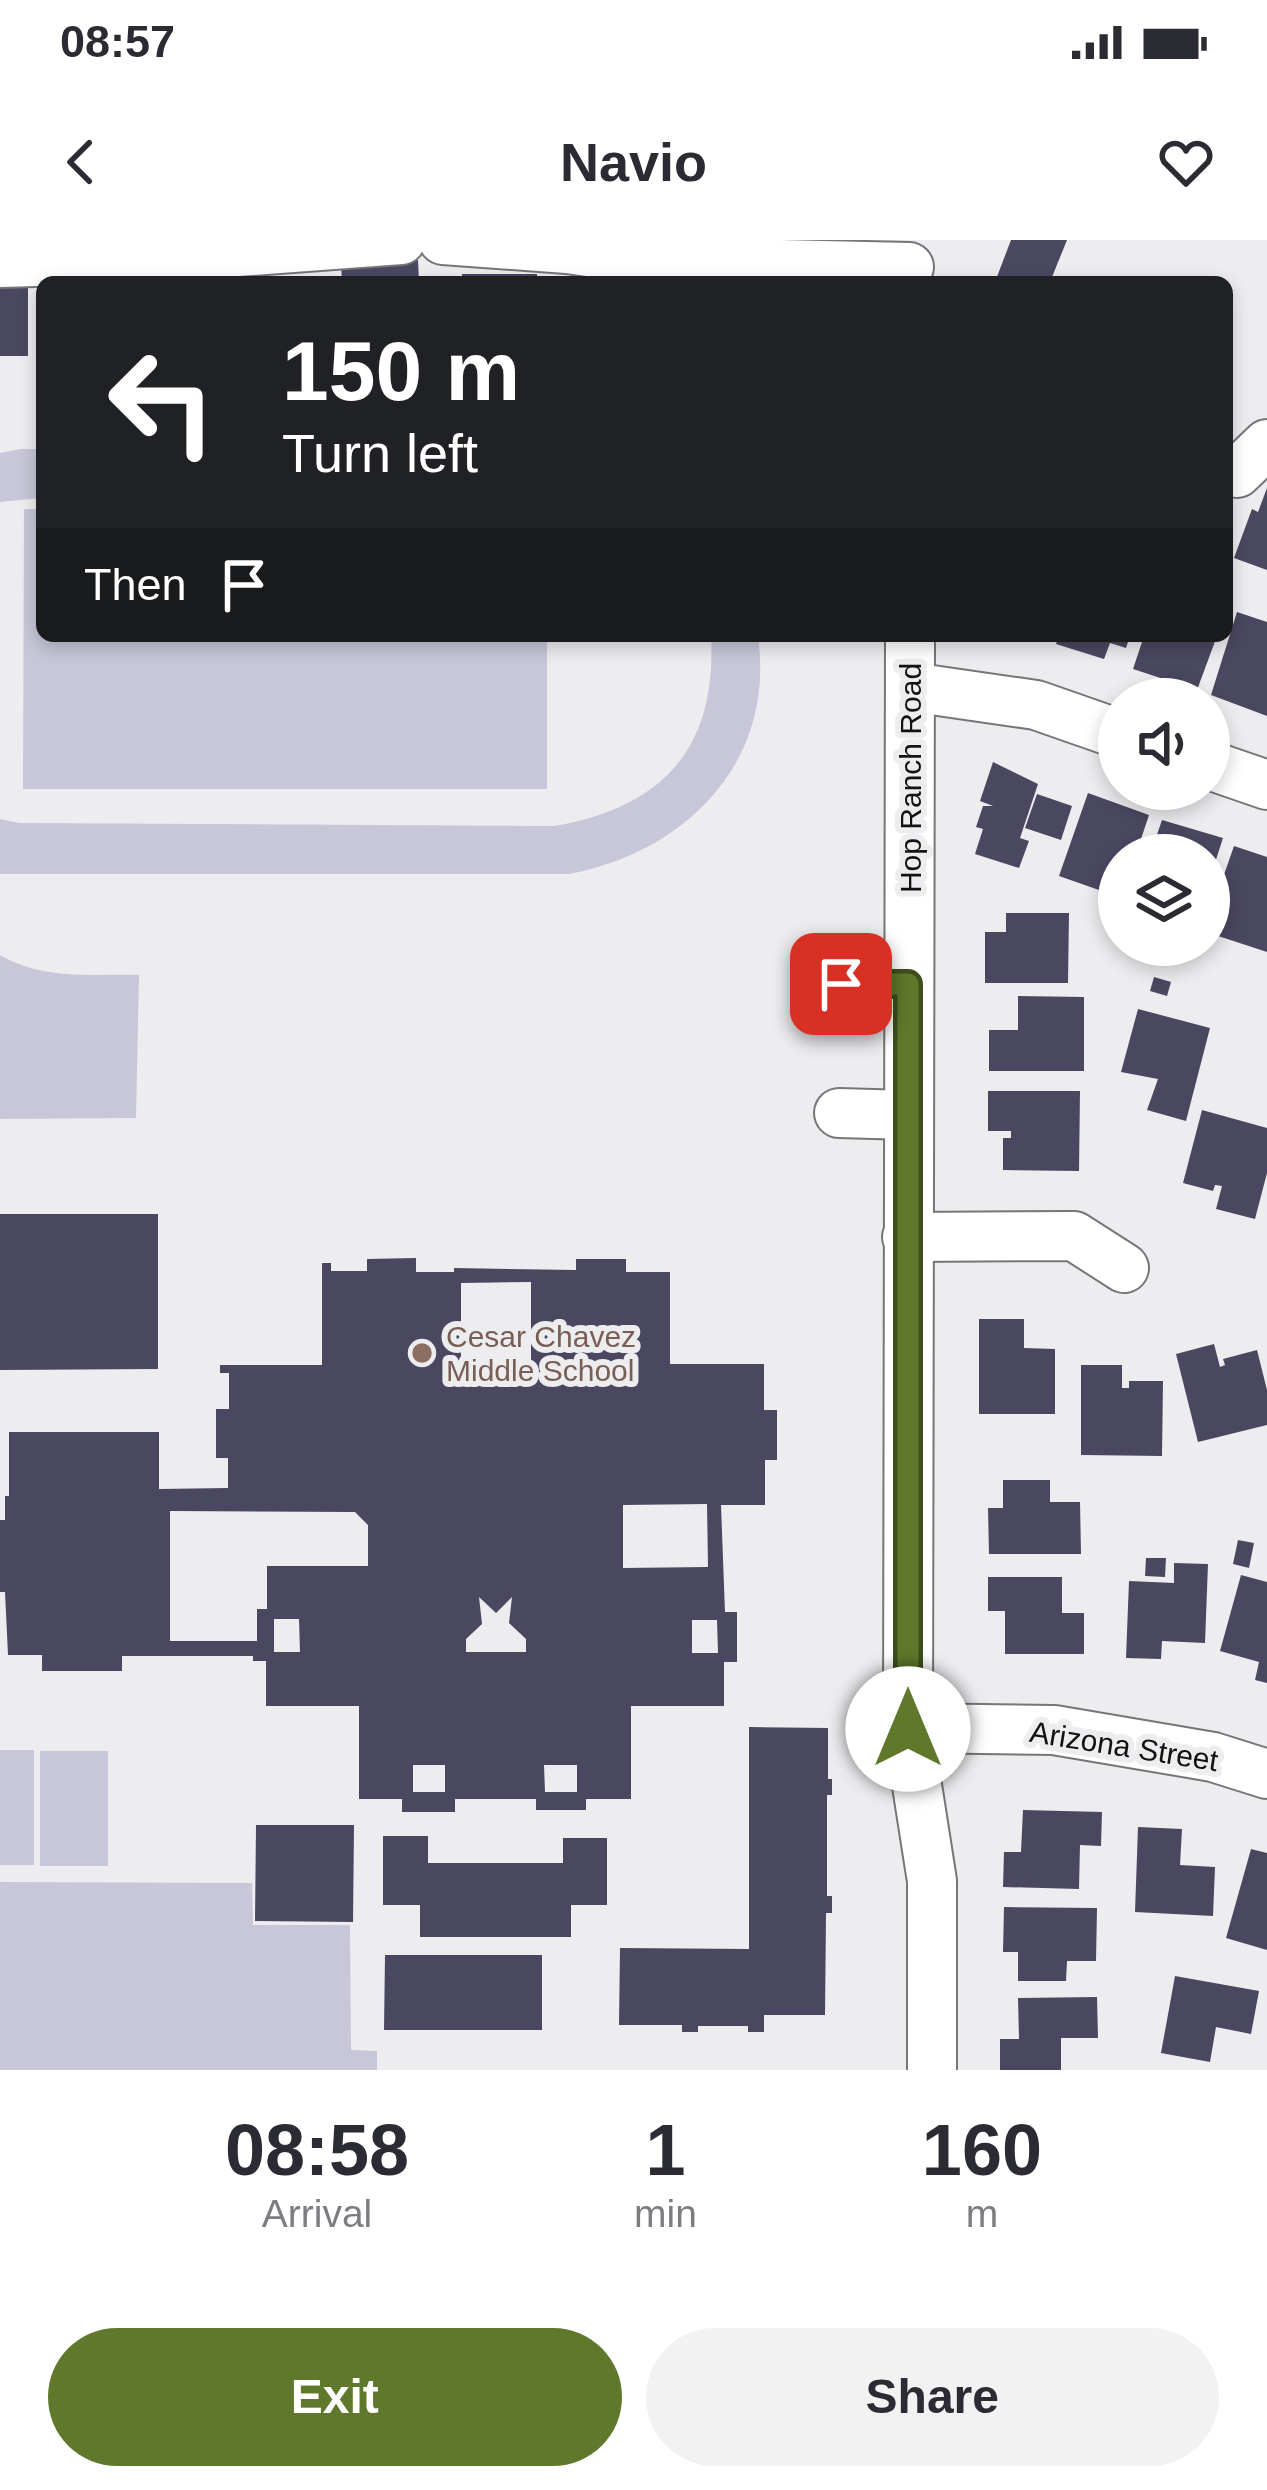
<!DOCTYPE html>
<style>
:root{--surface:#fff;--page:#f2f2f3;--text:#2b2b33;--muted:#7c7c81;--accent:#5f782b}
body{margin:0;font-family:Arial,sans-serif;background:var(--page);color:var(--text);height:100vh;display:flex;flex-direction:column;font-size:45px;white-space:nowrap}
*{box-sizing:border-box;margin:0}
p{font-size:39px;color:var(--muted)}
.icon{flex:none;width:66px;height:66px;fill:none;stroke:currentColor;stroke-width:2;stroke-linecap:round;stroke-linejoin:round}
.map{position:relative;height:1830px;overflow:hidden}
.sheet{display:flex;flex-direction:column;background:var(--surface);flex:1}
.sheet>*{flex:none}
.top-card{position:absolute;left:36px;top:36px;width:1197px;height:366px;border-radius:18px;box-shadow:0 6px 18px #0003;background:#202124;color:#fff;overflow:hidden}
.buttons{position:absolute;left:1098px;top:438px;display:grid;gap:24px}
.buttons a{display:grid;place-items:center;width:132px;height:132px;border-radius:50%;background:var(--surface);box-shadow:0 6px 18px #0003;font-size:60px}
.pin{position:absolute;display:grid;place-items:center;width:102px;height:102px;color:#fff;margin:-51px;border-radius:24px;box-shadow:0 6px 18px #0006}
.me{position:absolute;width:132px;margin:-66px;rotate:0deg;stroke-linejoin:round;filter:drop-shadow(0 0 9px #0008)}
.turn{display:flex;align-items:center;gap:42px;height:252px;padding:0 48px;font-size:54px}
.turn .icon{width:156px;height:156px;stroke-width:2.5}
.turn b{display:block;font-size:84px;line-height:102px}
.then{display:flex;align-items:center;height:114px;padding:0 48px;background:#0003;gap:24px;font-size:45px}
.eta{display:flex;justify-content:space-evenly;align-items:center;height:204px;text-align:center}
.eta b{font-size:72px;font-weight:600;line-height:84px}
.primary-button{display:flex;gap:24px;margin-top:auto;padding:24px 48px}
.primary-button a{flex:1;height:138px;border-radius:72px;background:var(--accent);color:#fff;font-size:48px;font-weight:600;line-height:138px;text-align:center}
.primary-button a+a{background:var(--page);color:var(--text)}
.status{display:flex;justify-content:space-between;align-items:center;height:84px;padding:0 60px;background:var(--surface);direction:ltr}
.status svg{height:33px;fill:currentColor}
header{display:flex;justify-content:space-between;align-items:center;height:156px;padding:0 48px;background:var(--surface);font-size:54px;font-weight:600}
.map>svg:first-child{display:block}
</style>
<div class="status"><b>08:57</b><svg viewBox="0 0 49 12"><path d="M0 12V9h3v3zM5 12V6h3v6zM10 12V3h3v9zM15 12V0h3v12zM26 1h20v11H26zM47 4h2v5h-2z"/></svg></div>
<header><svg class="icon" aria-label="back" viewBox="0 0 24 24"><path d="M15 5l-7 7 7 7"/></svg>Navio<svg class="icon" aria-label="heart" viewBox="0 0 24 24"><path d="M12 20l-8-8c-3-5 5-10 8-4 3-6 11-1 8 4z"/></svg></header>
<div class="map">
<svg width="1267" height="1830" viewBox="0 0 1267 1830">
<rect width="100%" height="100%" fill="#ededf0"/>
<!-- green -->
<g fill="#c8c7d9">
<path d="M21,209H42V258L0,262V213Z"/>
<path d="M24,269H42V396H547V549H23Z"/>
<path d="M711,396H758C776,522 686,612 569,634H0V579L19,583L555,586C663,567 717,508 711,396Z"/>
<path d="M0,715C42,740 91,734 139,735L136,878L0,879Z"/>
<rect x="0" y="1510" width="34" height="115"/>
<rect x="40" y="1511" width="68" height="115"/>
<path d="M0,1642L252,1643L253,1685H350L351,1810L377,1811V1830H0Z"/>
</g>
<!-- building -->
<g fill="#4a4761" fill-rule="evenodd">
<path d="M1011,0H1067L1050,42H995Z"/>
<path d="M418,20L419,42H342L341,23Z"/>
<rect x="462" y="34" width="75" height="8"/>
<rect x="0" y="43" width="28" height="73"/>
<path d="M1267,248V330L1234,318L1252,269L1258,272Z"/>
<path d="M1237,372L1267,382V476L1211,455Z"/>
<path d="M1059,396H1130L1126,408L1110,403L1104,419L1056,404Z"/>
<path d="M1144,396H1217L1197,450L1133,429Z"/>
<path d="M993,522L1038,544L1020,598L1029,601L1019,628L975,614L983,589L976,587L983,566H993L980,561Z"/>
<path d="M1088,553L1149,575L1137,611L1128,608L1125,615H1119V657L1059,636Z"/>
<path d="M1037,554L1072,566L1061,600L1025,588Z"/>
<path d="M1162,580L1223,598L1210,638L1209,615H1150Z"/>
<path d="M1234,606L1267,617V712L1209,693V678Z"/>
<path d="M1006,673H1069L1068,743H985V692H1006Z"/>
<path d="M1154,737L1171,742L1167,756L1150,751Z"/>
<path d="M1018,756L1084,757V831H989V790H1018Z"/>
<path d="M1138,769L1210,788L1186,881L1147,870L1158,839L1121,832Z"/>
<path d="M988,851H1080L1079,931L1003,930V898H1011V891H988Z"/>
<path d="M1202,870L1267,888V933L1255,979L1216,969L1222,946L1215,945L1213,951L1183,943Z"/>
<path d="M0,974H158V1129L0,1130Z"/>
<path d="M416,1018V1032H454V1028L576,1030V1019H626V1032H670V1124H764V1170H777V1220H765V1265H721L725,1372H737V1422H724V1466H631V1559H586V1570H536V1559H455V1572H402V1559H359V1466H266V1421H253V1416H122V1431H42V1415H8L5,1352H0V1280H5V1256H9V1192H159V1249L228,1248V1218H216V1169H229V1133H220V1125H322V1023H331V1031H367V1019ZM531,1042V1125H461V1043ZM707,1264L708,1327L623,1328V1265ZM170,1271L355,1272L368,1285V1326H267V1369H257V1401H170ZM479,1357L496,1373L512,1357L509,1383L526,1399V1412H466V1399L482,1384ZM274,1379H299L300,1412H274ZM692,1380H717L718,1413H692ZM413,1525H445V1552H413ZM544,1525H577V1552H545Z"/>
<path d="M979,1079H1024V1108L1055,1109V1174H979Z"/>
<path d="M1214,1104L1220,1127L1225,1125L1223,1119L1257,1110L1267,1150V1185L1198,1202L1176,1114Z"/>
<path d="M1081,1125H1122V1148H1129V1141H1163L1162,1216L1081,1215Z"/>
<path d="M1003,1240H1050V1262H1080L1081,1314H989L988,1268H1003Z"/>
<path d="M1238,1300L1254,1303L1249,1328L1233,1324Z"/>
<path d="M1146,1318H1166L1165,1337L1145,1336Z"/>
<path d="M1174,1323L1208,1324L1205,1403L1162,1401L1161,1419L1126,1418L1129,1341L1174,1343Z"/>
<path d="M1241,1335L1267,1342V1443L1255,1440L1259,1422L1220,1411Z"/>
<path d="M988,1337H1062V1373H1084V1414H1005V1371H988Z"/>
<path d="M749,1487L828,1488V1539H832V1555H827V1656H832V1673H826L825,1775H764V1792H748V1786H698V1792H682V1785H619L620,1708L749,1709Z"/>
<path d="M1023,1570L1102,1572L1101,1606L1080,1605L1079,1649L1003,1647L1004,1612H1021Z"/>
<path d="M256,1585H354L353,1682L255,1681Z"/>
<path d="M1138,1587L1182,1589L1180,1625L1215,1627L1213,1676L1135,1672Z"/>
<path d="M383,1596H428V1623H563V1598H607V1665H571V1697H420V1665H383Z"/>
<path d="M1251,1609L1267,1613V1710L1226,1698Z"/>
<path d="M1004,1667L1097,1668L1096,1721H1067L1066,1741H1018V1712H1003Z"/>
<path d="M385,1715H542V1790H384Z"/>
<path d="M1175,1736L1259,1751L1251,1794L1216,1787L1210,1822L1161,1813Z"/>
<path d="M1097,1757L1098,1798H1061V1830H1000V1799H1019L1018,1758Z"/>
</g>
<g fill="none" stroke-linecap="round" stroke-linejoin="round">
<!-- minor casing -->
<g stroke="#767578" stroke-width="52">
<g id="minor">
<path d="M142,0L145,19L401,0"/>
<path d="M443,0L567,9L651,21L909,27"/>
<path d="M0,23L145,19"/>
<path d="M1237,233L1267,204"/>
<path d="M910,396L908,1488L932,1641V1830"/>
<path d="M911,447L1036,465L1119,494"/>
<path d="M1209,525L1267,545"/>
<path d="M841,744H908"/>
<path d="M839,873L908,875"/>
<path d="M907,997L1074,996L1124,1028"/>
<path d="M908,1488L1054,1490L1213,1517L1267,1534"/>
</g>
</g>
<!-- minor -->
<use href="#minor" stroke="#fff" stroke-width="48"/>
</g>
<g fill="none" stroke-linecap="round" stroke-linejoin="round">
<!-- route casing -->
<g stroke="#3e4e1c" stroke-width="30">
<path id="route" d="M841,744H908V1489"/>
</g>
<!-- route -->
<use href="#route" stroke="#5f782b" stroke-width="21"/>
</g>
<!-- markers -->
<circle fill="#8d6e63" stroke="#ededf0" stroke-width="4.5" cx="422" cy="1113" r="12"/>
<g text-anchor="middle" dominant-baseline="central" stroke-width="12" stroke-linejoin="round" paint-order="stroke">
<!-- street labels -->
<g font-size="30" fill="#121213" stroke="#ededf0">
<text transform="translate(910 538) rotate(-90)">Hop Ranch Road</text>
<text transform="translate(1124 1506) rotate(9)">Arizona Street</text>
</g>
<!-- education labels -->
<g font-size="30" fill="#785e54" stroke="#ededf0" text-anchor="start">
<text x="446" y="1096">Cesar Chavez<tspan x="446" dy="34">Middle School</tspan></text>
</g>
</g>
</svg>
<div class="buttons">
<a><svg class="icon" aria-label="sound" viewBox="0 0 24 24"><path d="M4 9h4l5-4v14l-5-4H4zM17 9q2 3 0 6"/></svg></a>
<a><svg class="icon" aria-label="layers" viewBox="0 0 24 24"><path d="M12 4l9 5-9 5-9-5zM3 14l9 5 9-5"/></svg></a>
</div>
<div class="pin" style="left:841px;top:744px;background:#d93025"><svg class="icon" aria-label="arrive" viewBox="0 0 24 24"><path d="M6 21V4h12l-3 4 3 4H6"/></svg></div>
<svg class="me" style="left:908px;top:1489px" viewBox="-20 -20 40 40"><circle r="19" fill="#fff"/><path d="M0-13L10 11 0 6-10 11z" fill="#5f782b"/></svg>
<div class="top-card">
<div class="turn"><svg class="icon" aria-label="left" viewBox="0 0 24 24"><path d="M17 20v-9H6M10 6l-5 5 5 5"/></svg><div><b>150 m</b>Turn left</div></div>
<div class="then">Then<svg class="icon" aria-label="arrive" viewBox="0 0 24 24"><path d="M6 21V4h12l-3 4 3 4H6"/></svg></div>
</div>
</div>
<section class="sheet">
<div class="eta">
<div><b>08:58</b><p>Arrival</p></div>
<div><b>1</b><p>min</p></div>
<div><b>160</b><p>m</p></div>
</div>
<div class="primary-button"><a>Exit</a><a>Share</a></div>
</section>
